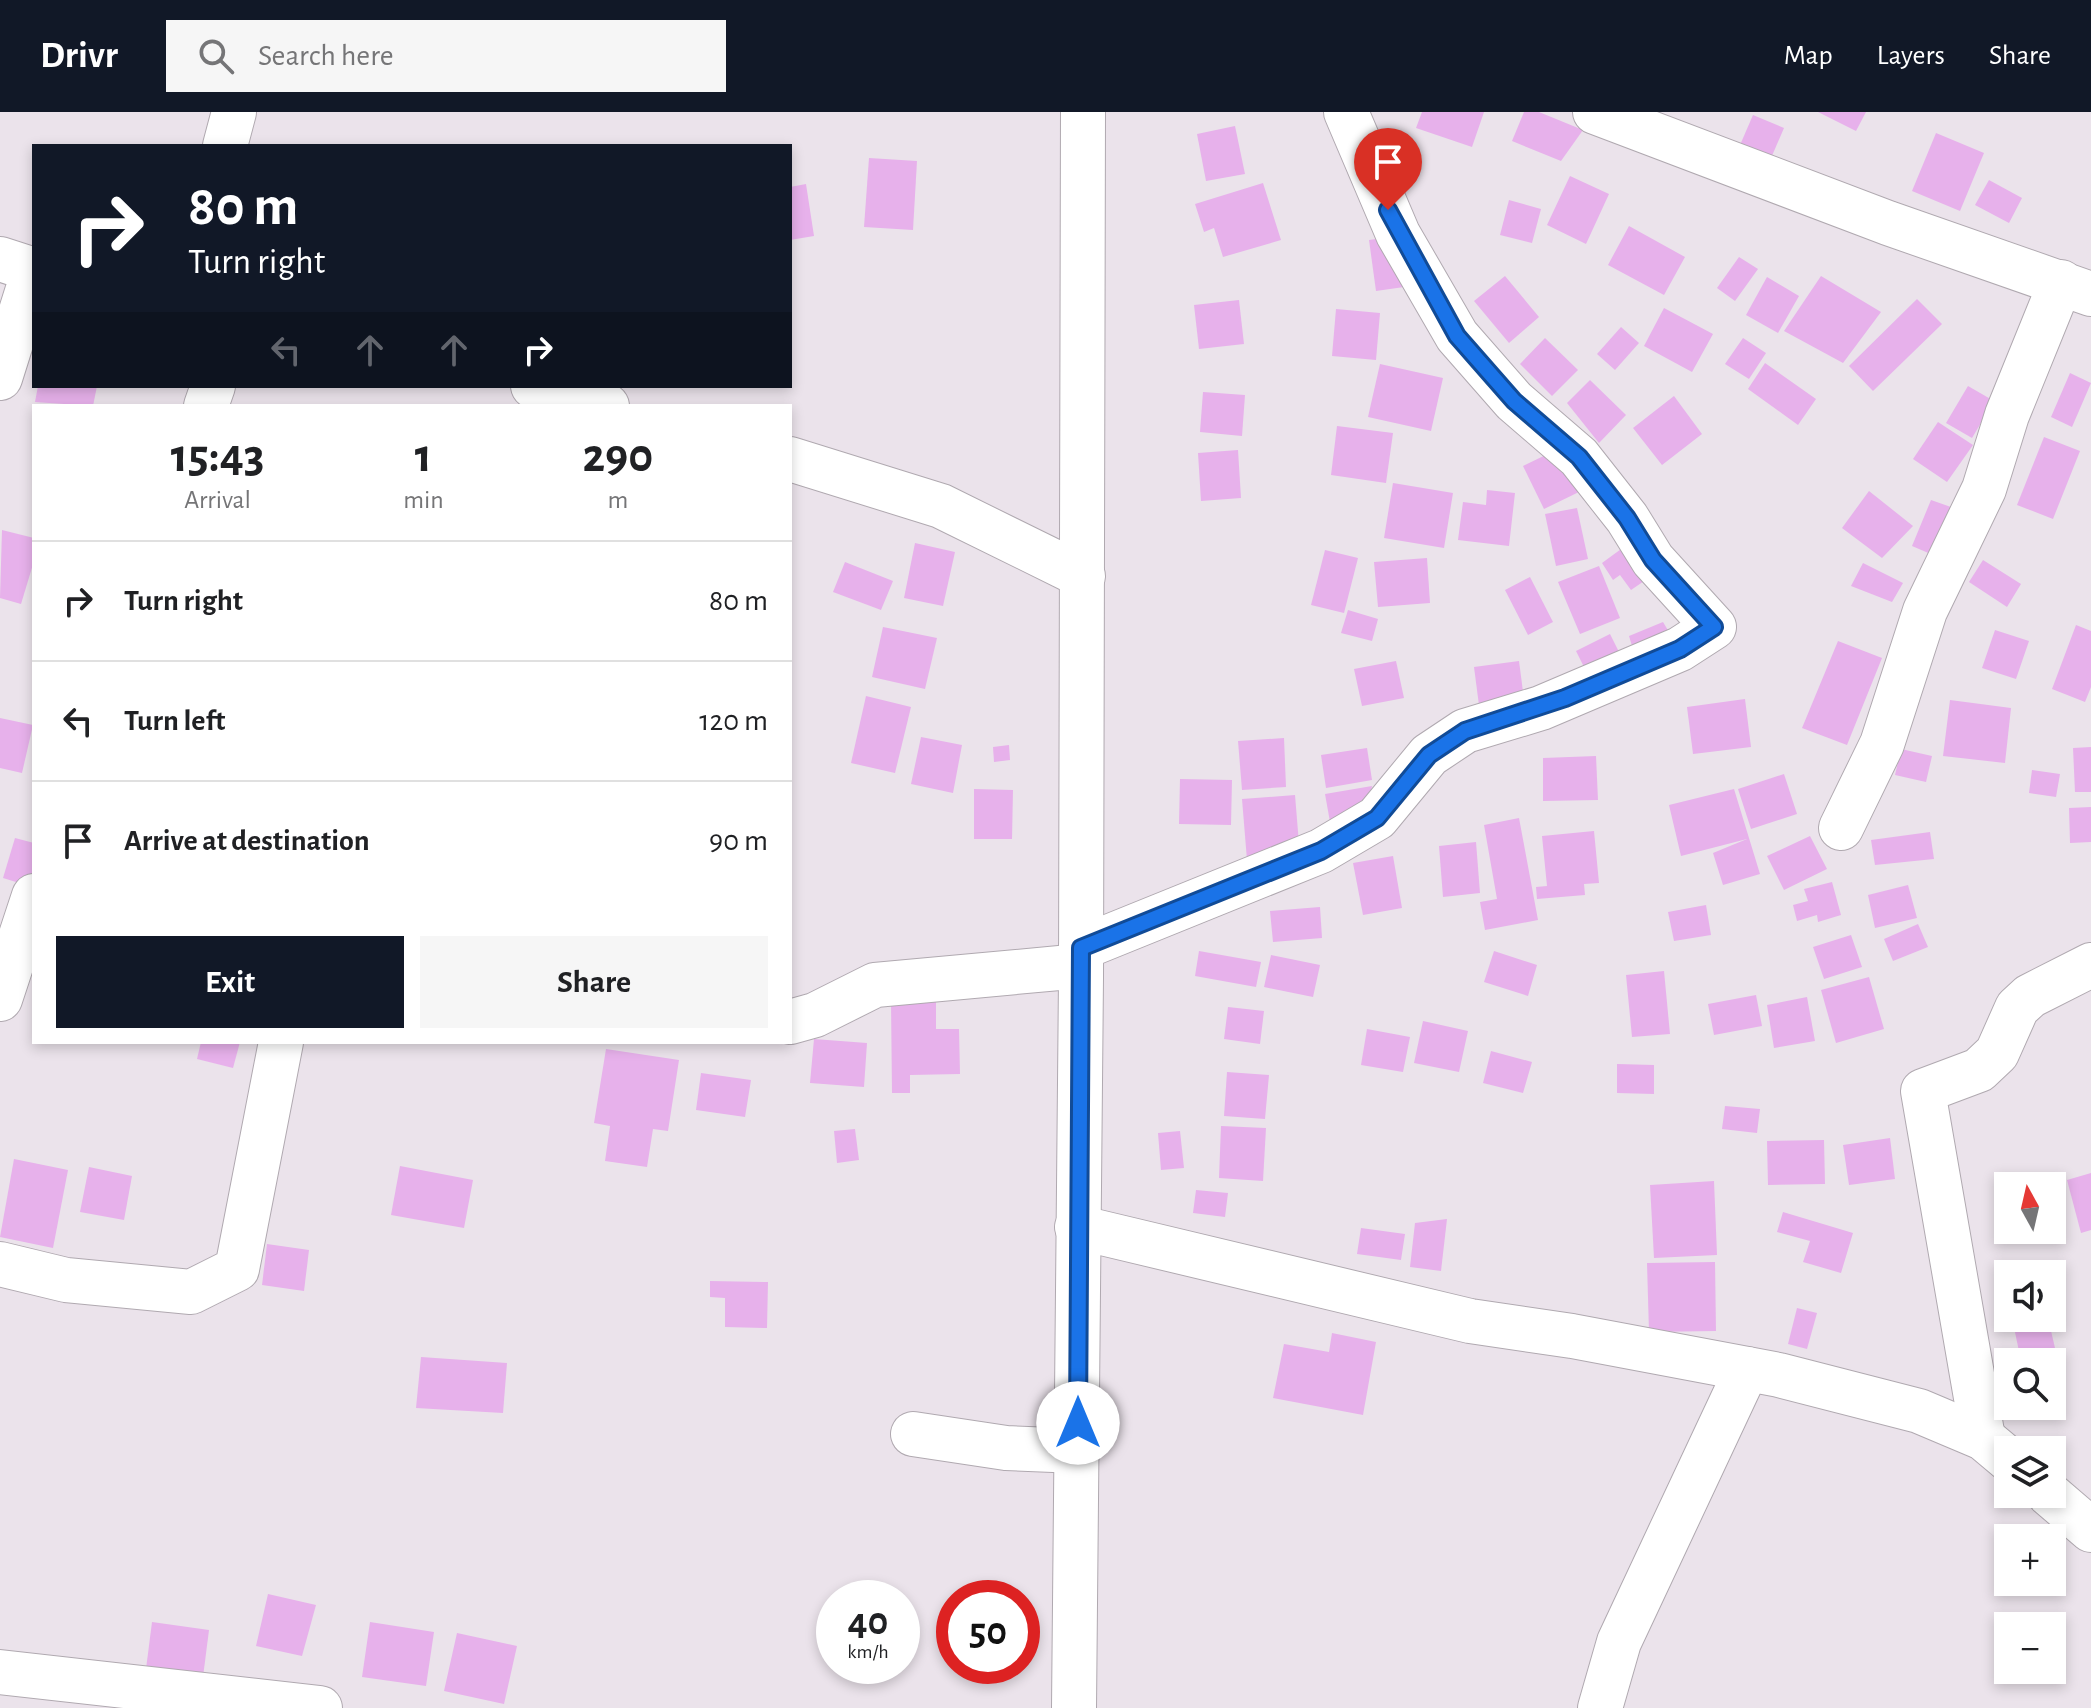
<!DOCTYPE html>
<meta charset="utf-8">
<style>
:root{--surface:#fff;--page:#f6f6f6;--text:#202124;--muted:#757577;--line:#e0e0e0;--accent:#111827}
body{margin:0;font-family:"Alegreya Sans",sans-serif;background:var(--page);color:var(--text);height:100vh;display:flex;flex-direction:column;font-size:30px;white-space:nowrap}
*{box-sizing:border-box;margin:0}
p{font-size:26px;color:var(--muted)}
.icon{flex:none;width:44px;height:44px;fill:none;stroke:currentColor;stroke-width:2;stroke-linecap:round;stroke-linejoin:round}
.map{position:relative;flex:1;overflow:hidden}
.sheet{position:absolute;left:32px;top:292px;width:760px;height:640px;display:flex;flex-direction:column;background:var(--surface);border-radius:0px;box-shadow:0 4px 12px #0003}
.sheet>*{flex:none}
.guide{position:absolute;left:32px;top:32px;width:760px;height:244px;border-radius:0px;box-shadow:0 4px 12px #0003;background:#111827;color:#fff;overflow:hidden}
.needle{width:52px;rotate:352deg}
.tools{position:absolute;left:1994px;top:1060px;display:grid;gap:16px}
.tools a{display:grid;place-items:center;width:72px;height:72px;border-radius:0px;background:var(--surface);box-shadow:0 4px 12px #0003;font-size:40px}
.speed{position:absolute;left:816px;top:1468px;display:flex;gap:16px;font-size:40px;font-weight:700;text-align:center}
.speed>*{display:grid;place-content:center;width:104px;height:104px;border-radius:50%;background:var(--surface);box-shadow:0 4px 12px #0003;line-height:1}
.speed small{font-size:20px;font-weight:400}
.speed .limit{border:12px solid #d22;background:#fff;color:#111}
.pin{position:absolute;display:grid;place-items:center;width:68px;height:68px;color:#fff;margin:-82px -34px;border-radius:50% 50% 50% 0;rotate:-45deg;box-shadow:0 0 8px #0007}
.pin .icon{rotate:45deg}
.me{position:absolute;width:88px;margin:-44px;rotate:0deg;stroke-linejoin:round;filter:drop-shadow(0 0 6px #0008)}
.turn{display:flex;align-items:center;gap:28px;height:168px;padding:0 24px;font-size:36px}
.turn .icon{width:104px;height:104px;stroke-width:2.5}
.turn b{display:block;font-size:56px;line-height:68px}
.lanes{display:flex;align-items:center;height:76px;padding:0 24px;background:#0003;justify-content:center;gap:40px;direction:ltr}
.lanes .off{opacity:.35}
.eta{display:flex;justify-content:space-evenly;align-items:center;height:136px;text-align:center}
.eta b{font-size:48px;font-weight:600;line-height:56px}
.cta{display:flex;gap:16px;margin-top:auto;padding:16px 24px}
.cta a{flex:1;height:92px;border-radius:0px;background:var(--accent);color:#fff;font-size:32px;font-weight:600;line-height:92px;text-align:center}
.cta a+a{background:var(--page);color:var(--text)}
ul{padding:0;list-style:none}
li{display:flex;align-items:center;gap:24px;height:120px;padding:0 24px;border-top:2px solid var(--line)}
li div{flex:1}
li b{display:block;font-size:30px}
li em{font-style:normal}
header{display:flex;align-items:center;gap:48px;box-sizing:border-box;height:112px;padding:0 40px;background:var(--accent);color:#fff}
header strong{font-size:38px}
nav{display:flex;gap:44px;margin-inline-start:auto;font-size:28px}
.search{width:560px;height:72px;background:var(--page);display:flex;align-items:center;gap:20px;box-sizing:border-box;padding:0 28px;border-radius:0px;color:var(--muted);font-size:30px}
.map>svg:first-child{display:block}
</style>
<header>
<strong>Drivr</strong>
<div class="search"><svg class="icon" aria-label="search" viewBox="0 0 24 24"><circle cx="10" cy="10" r="6"/><path d="M15 15l6 6"/></svg>Search here</div>
<nav><a>Map</a><a>Layers</a><a>Share</a></nav>
</header>
<div class="map">
<svg width="2091" height="1596" viewBox="0 0 2091 1596">
<rect width="100%" height="100%" fill="#ebe3eb"/>
<!-- building -->
<g fill="#e7b1eb">
<path d="M1422,0H1484L1472,35L1416,16Z"/>
<path d="M1524,0H1539L1583,18L1561,49L1512,29Z"/>
<path d="M1818,0H1866L1856,19Z"/>
<path d="M1753,3L1784,16L1768,53L1737,40Z"/>
<path d="M1235,14L1245,62L1206,69L1197,22Z"/>
<path d="M1936,21L1984,41L1960,99L1912,79Z"/>
<path d="M869,46L917,49L913,118L864,115Z"/>
<path d="M1570,64L1609,82L1586,132L1547,113Z"/>
<path d="M1989,68L2022,86L2009,111L1975,93Z"/>
<path d="M1263,71L1281,128L1223,145L1214,116L1204,120L1195,92Z"/>
<path d="M806,72L814,124L790,128V75Z"/>
<path d="M1509,88L1541,97L1532,131L1500,123Z"/>
<path d="M1629,114L1685,145L1664,183L1608,153Z"/>
<path d="M1397,124L1404,175L1376,179L1369,128Z"/>
<path d="M1739,145L1758,157L1735,189L1717,176Z"/>
<path d="M1505,164L1539,205L1509,231L1474,189Z"/>
<path d="M1821,164L1881,200L1843,251L1784,219Z"/>
<path d="M1767,165L1799,184L1778,221L1746,203Z"/>
<path d="M1917,187L1942,212L1873,279L1849,254Z"/>
<path d="M1239,188L1244,232L1199,237L1194,193Z"/>
<path d="M1664,196L1713,222L1692,260L1644,234Z"/>
<path d="M1336,197L1380,201L1376,248L1332,244Z"/>
<path d="M1621,215L1639,231L1615,258L1597,242Z"/>
<path d="M1545,226L1578,258L1552,284L1520,252Z"/>
<path d="M1743,226L1766,241L1749,267L1725,252Z"/>
<path d="M1765,251L1816,287L1798,313L1748,277Z"/>
<path d="M1380,252L1443,266L1431,319L1368,305Z"/>
<path d="M2070,261L2091,271L2072,315L2051,305Z"/>
<path d="M1590,268L1626,303L1599,331L1567,291Z"/>
<path d="M38,274H97L93,294L35,290Z"/>
<path d="M1968,274L1994,289L1972,326L1946,311Z"/>
<path d="M1203,280L1245,283L1242,324L1200,320Z"/>
<path d="M1674,284L1702,322L1662,353L1633,316Z"/>
<path d="M1938,310L1973,333L1947,370L1913,347Z"/>
<path d="M1337,314L1393,321L1386,371L1331,363Z"/>
<path d="M2044,325L2080,339L2053,407L2017,393Z"/>
<path d="M1560,336L1581,379L1544,397L1523,354Z"/>
<path d="M1238,338L1241,386L1201,389L1198,341Z"/>
<path d="M1393,371L1453,381L1444,436L1384,426Z"/>
<path d="M1487,378L1515,381L1509,434L1458,428L1463,390L1486,393Z"/>
<path d="M1869,379L1913,414L1882,446L1842,416Z"/>
<path d="M1931,388L1968,401L1947,449L1912,434Z"/>
<path d="M1577,396L1588,447L1556,454L1545,402Z"/>
<path d="M2,418L34,426V449L21,492L0,486Z"/>
<path d="M915,431L955,440L943,494L904,486Z"/>
<path d="M1628,432L1650,465L1631,478L1620,463L1613,468L1602,451Z"/>
<path d="M1325,438L1358,446L1344,501L1311,493Z"/>
<path d="M1427,446L1430,491L1378,495L1374,450Z"/>
<path d="M1983,448L2021,472L2007,495L1969,470Z"/>
<path d="M845,450L893,469L881,498L833,480Z"/>
<path d="M1863,451L1903,471L1892,490L1851,474Z"/>
<path d="M1599,454L1620,506L1580,522L1558,470Z"/>
<path d="M1530,465L1553,510L1528,523L1505,478Z"/>
<path d="M1348,498L1378,507L1372,529L1341,521Z"/>
<path d="M1663,510L1675,530L1636,547L1629,524Z"/>
<path d="M2076,513L2091,519V575L2085,590L2052,577Z"/>
<path d="M883,515L937,526L925,577L872,565Z"/>
<path d="M1995,518L2029,529L2016,567L1982,556Z"/>
<path d="M1610,522L1625,552L1591,569L1576,539Z"/>
<path d="M1838,529L1882,546L1847,633L1802,616Z"/>
<path d="M1396,549L1404,586L1362,594L1354,557Z"/>
<path d="M1519,549L1525,595L1480,601L1474,555Z"/>
<path d="M866,584L911,595L895,661L851,651Z"/>
<path d="M1745,587L1751,635L1693,642L1687,595Z"/>
<path d="M1950,588L2011,596L2005,651L1943,644Z"/>
<path d="M0,606L33,613L22,661L0,656Z"/>
<path d="M921,625L962,633L953,681L911,672Z"/>
<path d="M1284,626L1286,675L1242,678L1238,629Z"/>
<path d="M1009,633L1010,648L994,650L993,635Z"/>
<path d="M2091,635V680H2075L2073,636Z"/>
<path d="M1367,636L1372,668L1326,676L1321,643Z"/>
<path d="M1901,637L1932,644L1926,670L1895,663Z"/>
<path d="M1596,644L1598,688L1543,689V646Z"/>
<path d="M2032,658L2060,662L2056,685L2029,681Z"/>
<path d="M1784,662L1797,702L1751,717L1738,677Z"/>
<path d="M1180,667L1232,668L1231,713L1179,712Z"/>
<path d="M1372,674L1367,701L1332,721L1325,682Z"/>
<path d="M974,677L1013,678L1012,727H974Z"/>
<path d="M1734,677L1760,762L1723,773L1713,741L1747,727L1681,744L1669,693Z"/>
<path d="M1295,683L1300,744L1247,748L1242,687Z"/>
<path d="M2091,695V730L2070,731L2069,696Z"/>
<path d="M1519,706L1538,808L1485,818L1480,790L1497,787L1484,713Z"/>
<path d="M1594,719L1599,771L1584,772L1585,783L1537,787L1536,775L1547,774L1542,724Z"/>
<path d="M1930,720L1934,747L1875,753L1871,728Z"/>
<path d="M1810,724L1827,757L1784,778L1767,744Z"/>
<path d="M15,726L34,731V759L29,774L3,766Z"/>
<path d="M1476,730L1480,781L1443,785L1439,734Z"/>
<path d="M1393,744L1402,796L1363,803L1353,751Z"/>
<path d="M1832,770L1841,803L1818,810L1817,803L1797,809L1793,793L1808,789L1804,777Z"/>
<path d="M1908,773L1917,806L1875,816L1868,783Z"/>
<path d="M1706,793L1711,823L1674,829L1668,800Z"/>
<path d="M1320,795L1322,826L1273,830L1270,799Z"/>
<path d="M1918,812L1928,835L1893,849L1884,827Z"/>
<path d="M1851,823L1862,855L1824,867L1813,835Z"/>
<path d="M1199,839L1261,850L1256,875L1195,864Z"/>
<path d="M1494,839L1537,853L1528,884L1484,870Z"/>
<path d="M1271,843L1320,853L1313,885L1264,875Z"/>
<path d="M1664,859L1670,922L1632,925L1626,863Z"/>
<path d="M1869,865L1884,917L1836,931L1821,878Z"/>
<path d="M1756,883L1762,914L1714,923L1708,892Z"/>
<path d="M1807,885L1815,929L1774,936L1767,893Z"/>
<path d="M936,889V917H959L960,962L910,963V981H892L891,890Z"/>
<path d="M1228,895L1264,899L1260,932L1224,927Z"/>
<path d="M1423,909L1468,919L1459,960L1414,951Z"/>
<path d="M1367,917L1410,925L1403,960L1361,953Z"/>
<path d="M814,927L867,931L864,975L810,971Z"/>
<path d="M201,930H240L233,956L197,947Z"/>
<path d="M606,937L679,948L668,1019L653,1017L647,1055L605,1049L610,1014L594,1011Z"/>
<path d="M1491,939L1532,950L1523,981L1483,971Z"/>
<path d="M1617,952L1654,953V982L1617,981Z"/>
<path d="M1227,960L1269,963L1265,1007L1224,1004Z"/>
<path d="M701,961L751,968L745,1005L696,998Z"/>
<path d="M1725,994L1760,997L1757,1021L1722,1017Z"/>
<path d="M1221,1014L1266,1016L1263,1069L1219,1066Z"/>
<path d="M855,1017L859,1048L837,1051L834,1019Z"/>
<path d="M1180,1019L1184,1056L1161,1058L1158,1021Z"/>
<path d="M1890,1026L1895,1067L1849,1073L1843,1033Z"/>
<path d="M1824,1028L1825,1072L1768,1073L1767,1029Z"/>
<path d="M14,1047L68,1058L53,1136L0,1125Z"/>
<path d="M400,1054L473,1068L464,1116L391,1103Z"/>
<path d="M89,1055L132,1064L124,1108L80,1100Z"/>
<path d="M2091,1061V1118L2081,1121L2067,1068Z"/>
<path d="M1714,1069L1717,1143L1654,1146L1650,1073Z"/>
<path d="M1196,1078L1228,1081L1225,1105L1193,1101Z"/>
<path d="M1783,1100L1853,1121L1841,1161L1803,1150L1810,1129L1777,1120Z"/>
<path d="M1447,1107L1441,1159L1410,1155L1415,1111Z"/>
<path d="M1361,1116L1405,1122L1401,1148L1357,1142Z"/>
<path d="M267,1132L309,1138L304,1179L262,1173Z"/>
<path d="M1715,1150L1716,1219L1649,1220L1647,1151Z"/>
<path d="M710,1169L768,1170L767,1216L725,1215V1186L710,1185Z"/>
<path d="M1797,1196L1817,1201L1807,1237L1788,1232Z"/>
<path d="M2012,1206H2048L2055,1236L2020,1244Z"/>
<path d="M1332,1221L1376,1230L1363,1303L1273,1286L1284,1232L1329,1240Z"/>
<path d="M421,1245L507,1251L503,1301L416,1296Z"/>
<path d="M268,1482L316,1493L302,1544L256,1534Z"/>
<path d="M152,1510L209,1518L203,1565L146,1557Z"/>
<path d="M370,1510L434,1520L426,1574L362,1565Z"/>
<path d="M457,1521L517,1534L504,1592L444,1579Z"/>
</g>
<g fill="none" stroke-linecap="round" stroke-linejoin="round">
<!-- minor casing -->
<g stroke="#b0a9b0" stroke-width="46">
<g id="minor">
<path d="M1595,0L1888,111L2091,182"/>
<path d="M225,34L234,0"/>
<path d="M0,147L34,158L0,266"/>
<path d="M533,274L607,294"/>
<path d="M206,294L213,274"/>
<path d="M790,347L941,394L1083,464"/>
<path d="M1841,716L1882,632L1925,499L1984,377L2007,303L2061,170"/>
<path d="M1081,836L1321,739L1377,706L1429,643L1465,619L1541,596L1680,537L1714,515L1653,448L1627,406L1579,345L1514,289L1457,224L1398,122L1346,0"/>
<path d="M0,887L34,784"/>
<path d="M790,910L815,903L875,873L1081,854"/>
<path d="M1077,1115L1470,1209L1572,1224L1779,1263L1919,1299L1983,1326L2008,1347"/>
<path d="M0,1152L66,1168L191,1180L237,1157L281,930"/>
<path d="M913,1322L1006,1336L1078,1339"/>
<path d="M1983,1326L1923,979L1979,958L1997,941L2017,896L2030,884L2091,853"/>
<path d="M2049,1382L2091,1418"/>
<path d="M0,1560L320,1596"/>
<path d="M1600,1596L1619,1530L1747,1257"/>
</g>
</g>
<!-- major casing -->
<g stroke="#b0a9b0" stroke-width="46">
<path id="major" d="M1074,1596L1081,866L1083,0"/>
</g>
<!-- minor -->
<use href="#minor" stroke="#fff" stroke-width="44"/>
<!-- major -->
<use href="#major" stroke="#fff" stroke-width="44"/>
</g>
<g fill="none" stroke-linecap="round" stroke-linejoin="round">
<!-- route casing -->
<g stroke="#114b97" stroke-width="20">
<path id="route" d="M1078,1311L1081,836L1321,739L1377,706L1429,643L1465,619L1565,586L1680,537L1714,515L1653,448L1627,406L1579,345L1514,289L1457,224L1388,98"/>
</g>
<!-- route -->
<use href="#route" stroke="#1a73e8" stroke-width="14"/>
</g>
</svg>
<div class="tools">
<a><svg class="needle" viewBox="-14 -14 28 28"><path d="M0-13l5 13h-10z" fill="#e53935"/><path d="M0 13l5-13h-10z" fill="#757577"/></svg></a>
<a><svg class="icon" aria-label="sound" viewBox="0 0 24 24"><path d="M4 9h4l5-4v14l-5-4H4zM17 9q2 3 0 6"/></svg></a>
<a><svg class="icon" aria-label="search" viewBox="0 0 24 24"><circle cx="10" cy="10" r="6"/><path d="M15 15l6 6"/></svg></a>
<a><svg class="icon" aria-label="layers" viewBox="0 0 24 24"><path d="M12 4l9 5-9 5-9-5zM3 14l9 5 9-5"/></svg></a>
<a>+</a>
<a>−</a>
</div>
<div class="speed"><div>40<small>km/h</small></div><div class="limit">50</div></div>
<div class="pin" style="left:1388px;top:98px;background:#d93025"><svg class="icon" aria-label="arrive" viewBox="0 0 24 24"><path d="M6 21V4h12l-3 4 3 4H6"/></svg></div>
<svg class="me" style="left:1078px;top:1311px" viewBox="-20 -20 40 40"><circle r="19" fill="#fff"/><path d="M0-13L10 11 0 6-10 11z" fill="#1a73e8"/></svg>
<div class="guide">
<div class="turn"><svg class="icon" aria-label="right" viewBox="0 0 24 24"><path d="M7 20v-9h11M14 6l5 5-5 5"/></svg><div><b>80 m</b>Turn right</div></div>
<div class="lanes"><svg class="icon off" aria-label="left" viewBox="0 0 24 24"><path d="M17 20v-9H6M10 6l-5 5 5 5"/></svg><svg class="icon off" aria-label="ahead" viewBox="0 0 24 24"><path d="M12 20V5M6 11l6-6 6 6"/></svg><svg class="icon off" aria-label="ahead" viewBox="0 0 24 24"><path d="M12 20V5M6 11l6-6 6 6"/></svg><svg class="icon" aria-label="right" viewBox="0 0 24 24"><path d="M7 20v-9h11M14 6l5 5-5 5"/></svg></div>
</div>
<section class="sheet">
<div class="eta">
<div><b>15:43</b><p>Arrival</p></div>
<div><b>1</b><p>min</p></div>
<div><b>290</b><p>m</p></div>
</div>
<ul>
<li><svg class="icon" aria-label="right" viewBox="0 0 24 24"><path d="M7 20v-9h11M14 6l5 5-5 5"/></svg><div><b>Turn right</b></div><em>80 m</em></li>
<li><svg class="icon" aria-label="left" viewBox="0 0 24 24"><path d="M17 20v-9H6M10 6l-5 5 5 5"/></svg><div><b>Turn left</b></div><em>120 m</em></li>
<li><svg class="icon" aria-label="arrive" viewBox="0 0 24 24"><path d="M6 21V4h12l-3 4 3 4H6"/></svg><div><b>Arrive at destination</b></div><em>90 m</em></li>
</ul>
<div class="cta"><a>Exit</a><a>Share</a></div>
</section>
</div>
